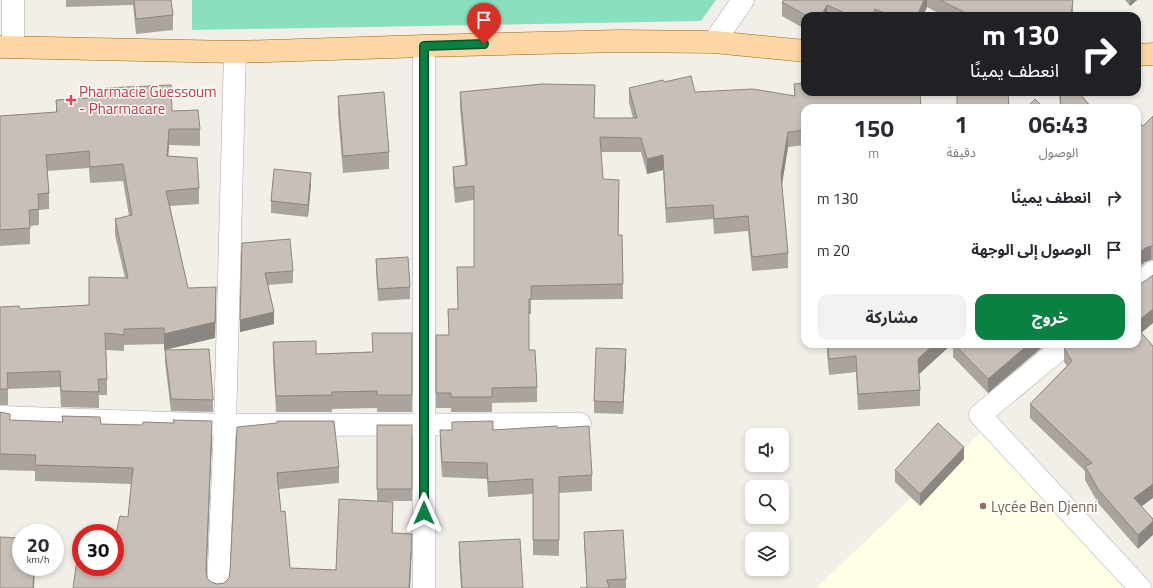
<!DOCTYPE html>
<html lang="ar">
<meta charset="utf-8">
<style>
:root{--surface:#fff;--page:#f2f2f3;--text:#2b2b33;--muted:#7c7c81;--accent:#0b8043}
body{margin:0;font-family:"Titillium Web","Noto Sans Arabic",sans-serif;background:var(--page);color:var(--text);direction:rtl;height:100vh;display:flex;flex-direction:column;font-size:15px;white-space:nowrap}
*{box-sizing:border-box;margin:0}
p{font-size:13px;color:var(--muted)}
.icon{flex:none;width:22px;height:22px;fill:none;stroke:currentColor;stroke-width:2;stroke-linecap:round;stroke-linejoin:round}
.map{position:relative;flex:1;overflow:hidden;direction:ltr}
.side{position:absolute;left:801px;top:104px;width:340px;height:244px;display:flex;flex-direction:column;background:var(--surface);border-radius:12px;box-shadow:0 2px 6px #0003;direction:rtl}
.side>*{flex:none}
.guide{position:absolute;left:801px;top:12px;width:340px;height:84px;border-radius:12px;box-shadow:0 2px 6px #0003;direction:rtl;background:#202124;color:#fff;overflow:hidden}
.controls{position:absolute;left:745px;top:428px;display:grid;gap:8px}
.controls a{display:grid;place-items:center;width:44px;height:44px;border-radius:8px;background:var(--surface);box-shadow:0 2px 6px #0003;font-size:20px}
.speed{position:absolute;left:12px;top:524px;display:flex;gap:8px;font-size:20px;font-weight:700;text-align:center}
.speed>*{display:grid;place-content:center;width:52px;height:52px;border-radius:50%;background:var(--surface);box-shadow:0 2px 6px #0003;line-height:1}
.speed small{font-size:10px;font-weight:400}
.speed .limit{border:6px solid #d22;background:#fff;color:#111}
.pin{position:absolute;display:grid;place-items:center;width:34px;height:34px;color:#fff;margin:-41px -17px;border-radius:50% 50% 50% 0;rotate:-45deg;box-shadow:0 0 4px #0007}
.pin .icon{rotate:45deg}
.me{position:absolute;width:44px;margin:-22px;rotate:0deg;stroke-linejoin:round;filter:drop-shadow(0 0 3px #0008)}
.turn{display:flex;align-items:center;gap:14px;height:84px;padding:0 16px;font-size:18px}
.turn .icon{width:52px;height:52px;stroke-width:2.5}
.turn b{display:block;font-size:28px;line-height:34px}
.eta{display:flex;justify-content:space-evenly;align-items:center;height:68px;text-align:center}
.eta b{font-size:24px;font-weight:700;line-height:28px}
.button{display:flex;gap:8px;margin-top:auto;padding:8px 16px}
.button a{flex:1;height:46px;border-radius:12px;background:var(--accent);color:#fff;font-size:16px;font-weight:700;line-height:46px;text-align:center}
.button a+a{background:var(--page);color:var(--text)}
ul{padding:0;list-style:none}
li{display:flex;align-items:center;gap:12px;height:52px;padding:0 16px}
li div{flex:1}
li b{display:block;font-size:15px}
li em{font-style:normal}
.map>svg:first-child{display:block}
</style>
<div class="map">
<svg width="1153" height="588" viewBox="0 0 1153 588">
<rect width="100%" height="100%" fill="#f2efe9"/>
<!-- education -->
<path fill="#ffffe5" d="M989,425L1140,588H816Z"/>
<!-- pitch -->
<path fill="#88e0be" d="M192,0H716L701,21L192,30Z"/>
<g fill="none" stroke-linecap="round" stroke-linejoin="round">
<!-- minor casing -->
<g stroke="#a9a9a9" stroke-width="23">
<g id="minor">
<path d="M13,0V46"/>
<path d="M714,42L743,0"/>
<path d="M1137,286L1153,272"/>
<path d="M1066,344L980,415L1140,588"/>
<path d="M0,417L225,425L580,424"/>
<path d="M218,588L225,425L235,52"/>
<path d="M424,588V46"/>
</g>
</g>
<!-- major casing -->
<g stroke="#a06b00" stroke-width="23">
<g id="major">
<path d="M0,47L235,52L424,46L619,41L714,42L805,51"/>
<path d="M1137,55L1153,54"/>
</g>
</g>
<!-- minor -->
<use href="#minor" stroke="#fff" stroke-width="22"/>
<!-- major -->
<use href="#major" stroke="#fcd6a4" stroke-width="22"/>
</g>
<!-- wall -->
<g fill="#aba49e">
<path d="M66,0H171L173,15V30L136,34L133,5L66,7Z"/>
<path d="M784,0H1073V11L1072,16H944L927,7L923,16H805V29L782,16V2Z"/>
<path d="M1125,0H1137L1130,6Z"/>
<path d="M664,82L695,92L794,96V84L805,108V145L788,147L782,185L788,253V268L752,271L748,231L714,234L713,219L666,223L663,170L647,174L641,152H601L603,179L619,194L618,235H622L623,299L531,300V314H529V350L537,387V402L492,403V412H451V408H436V335H449L448,309H458L474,267V200L455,203L453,181V167L465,165L460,107V92L595,85L594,118H633L629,103V88Z"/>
<path d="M105,88L172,111L200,129V146L169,145L168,156L199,188V204L170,206L188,288L216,303L215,338L164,350V344L124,345V351L106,350L107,379V395H99V408L61,407L60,387L8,389V405H0V307L20,309L89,305L125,278L115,235V219L129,216L123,181L90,183L89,168L47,171L49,193V209L39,210V225L30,226V244L0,246V116L56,112V100L105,97Z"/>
<path d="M1059,92H1079V93L1092,108H1060Z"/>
<path d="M338,96L389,152V169L343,173L338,113Z"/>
<path d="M1153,116V260H1151L1145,262L1137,269V120L1143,126Z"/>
<path d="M311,184L308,217L271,213V201Z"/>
<path d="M242,243L293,271V283L268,285L274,324L240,332Z"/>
<path d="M376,259L410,287V299L378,301L376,271Z"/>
<path d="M1137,284L1153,323L1141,333L1142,506L1138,549L1098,503L1085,480V471L1030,418V404L1067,366L1064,362V348Z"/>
<path d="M412,333V412H377V408L332,409V412H276L273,359V342L316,354L373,352Z"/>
<path d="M827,344H952L919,374L920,390V406L858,410L856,372L829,375L827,355Z"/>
<path d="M953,344H1046L988,393L953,357Z"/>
<path d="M165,350L213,400V412L171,411L165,362Z"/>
<path d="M626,361L623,414L594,413V401Z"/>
<path d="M0,412L10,420L62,422V416L101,424L142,425L173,423V420L212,437L206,574L207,578L211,582L217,584L224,583L229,578L230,572L237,427L339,467V483L279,489L281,512L290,568L336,570L377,501V425H412V501H381L393,518L392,533L412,550L410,588H73L115,567L128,517L131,484L35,481V471L0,470Z"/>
<path d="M557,428L592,475V491L559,493V556L533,555V494L488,497L487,479L442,477L440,445V430H493Z"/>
<path d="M964,459L920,506L895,482V470Z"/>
<path d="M584,532L626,579V588H580H587L584,544Z"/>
<path d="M459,542L523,588H461L459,558Z"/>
</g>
<!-- shaded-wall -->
<g fill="#8b8681">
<path d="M924,0H927V7L923,16H917Z"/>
<path d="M1130,0H1137L1130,6Z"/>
<path d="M827,5V16H821Z"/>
<path d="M875,9V16H872Z"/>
<path d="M169,129V145L167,172V156Z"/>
<path d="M788,132V147L781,190V175Z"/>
<path d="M663,155V170L647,174V159Z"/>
<path d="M311,173V184L308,217V205Z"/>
<path d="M1151,246V260L1145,262L1137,269V255L1145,248Z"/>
<path d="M216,287L215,338L164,350V334Z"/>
<path d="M1153,309V323L1137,336V322Z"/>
<path d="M274,312V324L240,332V320Z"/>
<path d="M934,344H952L918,375V359Z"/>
<path d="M1029,344H1046L988,393V379Z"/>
<path d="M626,349V361L623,414V402Z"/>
<path d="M212,421V437L206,587V571Z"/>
<path d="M964,447V459L920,506V494Z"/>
<path d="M1153,484V498L1134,512V498Z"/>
<path d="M393,502V518L392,549V533Z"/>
<path d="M1153,521V535L1138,549V535Z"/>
<path d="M412,534L410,588H409Z"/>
<path d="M34,567H35L34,588H33Z"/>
</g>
<!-- building -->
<g fill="#c7bfb8" stroke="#8b8681">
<path d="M134,0H171L173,15L136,19Z"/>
<path d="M784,0H924L917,16H891L875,9L872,16H852L827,5L821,16H807L782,2Z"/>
<path d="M940,0H1073L1071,16H966V13Z"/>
<path d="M691,76L695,92L753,89L795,96L794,84L805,83V92H920L921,108H805V130L788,132L781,175L788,253L752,257L748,216L714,219L713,205L666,208L663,155L647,159L641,138L600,137L603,179L619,180L618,235H622L623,284L531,286V299H529V350H535L537,387L492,388V397H451V393H436V335H449L448,309H458L457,267H474V186L455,188L453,167L467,165L460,92L542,84L595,85L594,118H637L629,88L663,80L664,82Z"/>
<path d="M171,85L172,111L198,110L200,129H169L167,156L197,158L199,188L166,191L188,288L216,287L215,322L164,334V328L124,329V335L105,333L107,379H98L99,392L61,391L60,371L7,373L8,389H0V307L19,306L20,309L89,305V277L128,278L115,219L132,215L123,164L90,167L89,151L46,155L49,193L38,194L39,209L29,210L30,228L0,230V116L57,112L56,100L106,97L105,88Z"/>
<path d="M384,92L389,152L343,156L338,96Z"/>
<path d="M957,92H1008L1009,108H957Z"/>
<path d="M1060,92H1079V93L1092,108H1061Z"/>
<path d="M1035,99L1044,108H1026Z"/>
<path d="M1153,116V246H1151L1145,248L1137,255V120L1143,126Z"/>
<path d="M274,169L311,173L308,205L271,201Z"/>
<path d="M290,239L293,271L265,273L274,312L240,320L242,243Z"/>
<path d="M408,257L410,287L378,289L376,259Z"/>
<path d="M1153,275V309L1137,322V284H1140L1145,281Z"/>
<path d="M1137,328L1153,346V484L1134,498L1153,519V521L1138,535L1098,489L1085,466L1092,463L1030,404L1072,361L1064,348L1069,344H1137Z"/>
<path d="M372,333H412V395H377V391L332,392V395L276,396L273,342L316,341V354L373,352Z"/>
<path d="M828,344H934L918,359L920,390L858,394L856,356L829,359Z"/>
<path d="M954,344H1029L988,379Z"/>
<path d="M596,348L626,349L623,402L594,401Z"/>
<path d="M209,349L213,400L171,399L165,350Z"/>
<path d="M0,412L10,414V420L63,422L62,416L100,417L101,424L142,425L143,422L174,423L173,420L212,421L206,571L207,578L211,582L217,584L224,583L229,578L230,572L237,427L277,423V421H334L339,467L277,473L281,512L285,511L290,568L336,570L339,499L393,502L392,533L412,534L409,588H73L77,560H81V567H115V538L120,516L128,517L133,468L35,465L36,455L0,454Z"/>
<path d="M493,421V430L557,426V428L589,426L592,475L559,477V540H533V479L488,482L487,463L442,462L440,430H452V422Z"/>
<path d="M938,423L964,447L920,494L895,470Z"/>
<rect x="377" y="425" width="35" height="64"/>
<path d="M623,530L626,579L607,580L609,588H580H587L584,532Z"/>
<path d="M0,537L21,538V567H34L33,588H0Z"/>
<path d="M520,539L523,588H462L459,542Z"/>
</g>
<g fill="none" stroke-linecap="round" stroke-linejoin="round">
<!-- route casing -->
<g stroke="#07532c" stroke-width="10">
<path id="route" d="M424,513V46L484,44"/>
</g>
<!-- route -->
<use href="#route" stroke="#0b8043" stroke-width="7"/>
</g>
<!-- markers -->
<path fill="#e0444e" stroke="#fff" stroke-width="1.5" d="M69 94h4v4h4v4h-4v4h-4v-4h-4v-4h4z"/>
<circle fill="#8d6e63" stroke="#fff" stroke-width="1.5" cx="983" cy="506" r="4"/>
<g text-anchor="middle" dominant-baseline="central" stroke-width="3" stroke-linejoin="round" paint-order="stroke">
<!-- health labels -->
<g font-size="15" fill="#be3a42" stroke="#fff" text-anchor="start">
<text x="79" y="91">Pharmacie Guessoum<tspan x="79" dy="17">- Pharmacare</tspan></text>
</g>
<!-- education labels -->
<g font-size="15" fill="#785e54" stroke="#fff" text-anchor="start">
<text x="991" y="506">Lycée Ben Djenni</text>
</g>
</g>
</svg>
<div class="controls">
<a><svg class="icon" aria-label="sound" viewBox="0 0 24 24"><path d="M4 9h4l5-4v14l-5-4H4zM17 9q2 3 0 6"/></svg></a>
<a><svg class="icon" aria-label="search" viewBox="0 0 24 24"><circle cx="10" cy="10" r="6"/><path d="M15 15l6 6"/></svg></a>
<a><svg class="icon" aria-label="layers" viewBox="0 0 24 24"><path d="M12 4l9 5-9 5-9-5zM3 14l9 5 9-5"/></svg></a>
</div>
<div class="speed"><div>20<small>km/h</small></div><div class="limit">30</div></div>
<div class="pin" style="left:484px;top:44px;background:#d93025"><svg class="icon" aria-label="arrive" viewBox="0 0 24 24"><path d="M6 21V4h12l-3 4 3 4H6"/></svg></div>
<svg class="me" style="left:424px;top:513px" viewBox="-20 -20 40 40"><path d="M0-17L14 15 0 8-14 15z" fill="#0b8043" stroke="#fff" stroke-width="4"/></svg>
<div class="guide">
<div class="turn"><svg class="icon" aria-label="right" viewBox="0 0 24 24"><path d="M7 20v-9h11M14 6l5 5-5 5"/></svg><div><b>130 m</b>انعطف يمينًا</div></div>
</div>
<section class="side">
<div class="eta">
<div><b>06:43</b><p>الوصول</p></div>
<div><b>1</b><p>دقيقة</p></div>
<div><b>150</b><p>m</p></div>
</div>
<ul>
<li><svg class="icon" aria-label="right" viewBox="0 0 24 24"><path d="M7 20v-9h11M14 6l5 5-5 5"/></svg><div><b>انعطف يمينًا</b></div><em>130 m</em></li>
<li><svg class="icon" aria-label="arrive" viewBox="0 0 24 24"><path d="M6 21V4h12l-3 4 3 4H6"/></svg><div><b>الوصول إلى الوجهة</b></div><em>20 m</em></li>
</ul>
<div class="button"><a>خروج</a><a>مشاركة</a></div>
</section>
</div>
